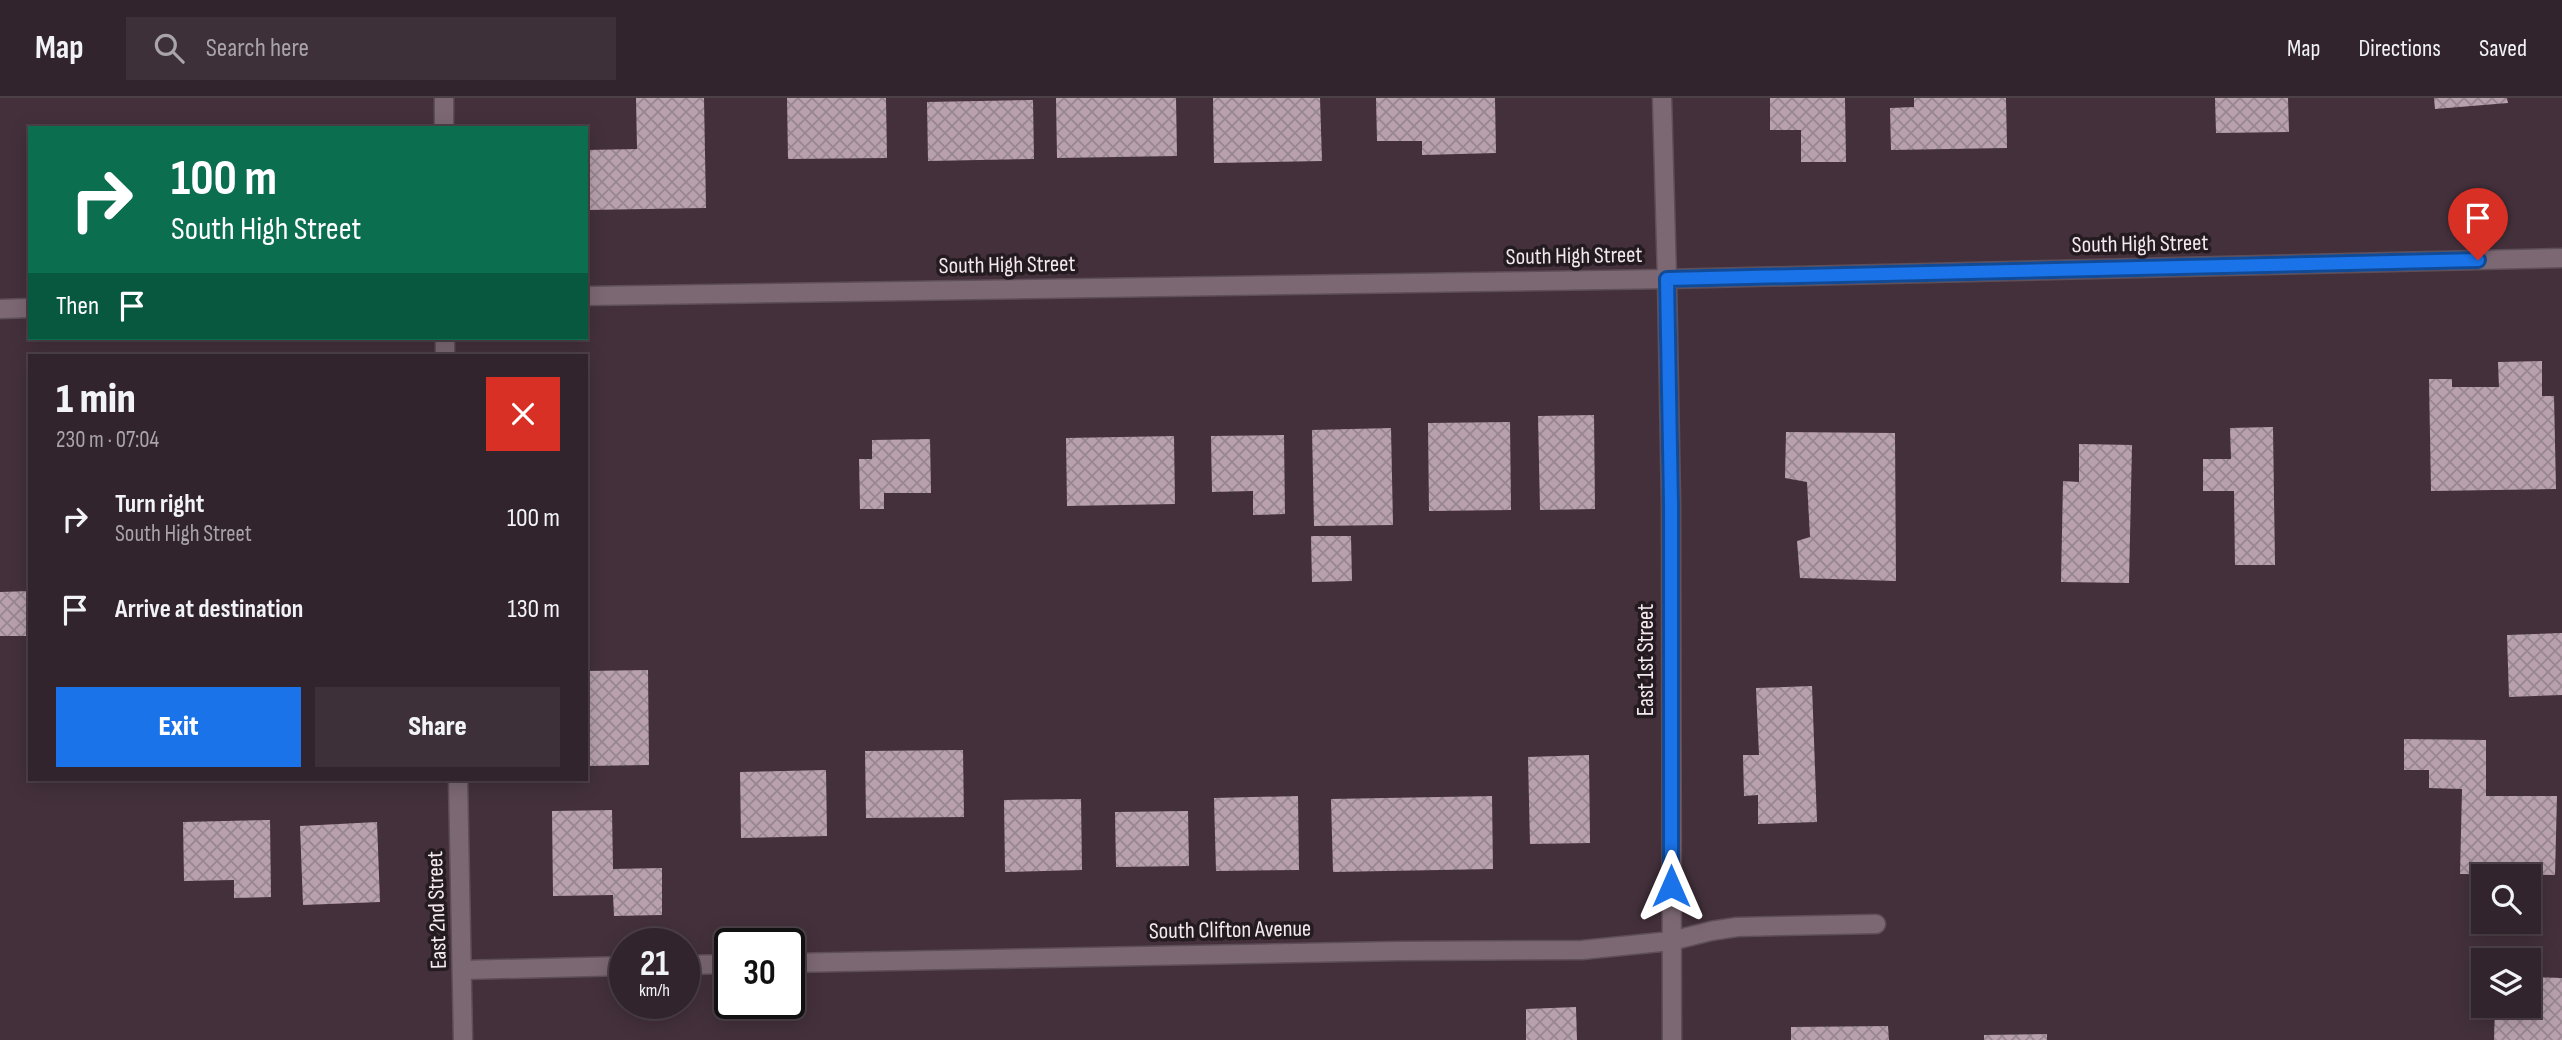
<!DOCTYPE html>
<meta charset="utf-8">
<style>
:root{--surface:#32242c;--page:#3d3038;--text:#f1f3f6;--muted:#a8a4a9;--line:#4d4148;--accent:#1a73e8}
body{margin:0;font-family:"Sofia Sans Condensed",sans-serif;background:var(--page);color:var(--text);height:100vh;display:flex;flex-direction:column;font-size:26px;white-space:nowrap}
*{box-sizing:border-box;margin:0}
p{font-size:23px;color:var(--muted)}
.icon{flex:none;width:38px;height:38px;fill:none;stroke:currentColor;stroke-width:2;stroke-linecap:round;stroke-linejoin:round}
.map{position:relative;flex:1;overflow:hidden}
.sheet{position:absolute;left:28px;top:256px;width:560px;height:427px;display:flex;flex-direction:column;background:var(--surface);border-radius:0px;box-shadow:0 4px 18px #0003,0 0 0 2px var(--line)}
.sheet>*{flex:none}
.banner{position:absolute;left:28px;top:28px;width:560px;height:214px;border-radius:0px;box-shadow:0 4px 18px #0003,0 0 0 2px var(--line);background:#0b6e4f;color:#fff;overflow:hidden}
.tools{position:absolute;left:2471px;top:766px;display:grid;gap:14px}
.tools a{display:grid;place-items:center;width:70px;height:70px;border-radius:0px;background:var(--surface);box-shadow:0 4px 18px #0003,0 0 0 2px var(--line);font-size:35px}
.speed{position:absolute;left:609px;top:830px;display:flex;gap:14px;font-size:35px;font-weight:700;text-align:center}
.speed>*{display:grid;place-content:center;width:91px;height:91px;border-radius:50%;background:var(--surface);box-shadow:0 4px 18px #0003,0 0 0 2px var(--line);line-height:1}
.speed small{font-size:18px;font-weight:400}
.speed .limit{border:4px solid #111;border-radius:10px;background:#fff;color:#111}
.pin{position:absolute;display:grid;place-items:center;width:60px;height:60px;color:#fff;margin:-72px -30px;border-radius:50% 50% 50% 0;rotate:-45deg;box-shadow:0 0 7px #0007}
.pin .icon{rotate:45deg}
.me{position:absolute;width:77px;margin:-38px;rotate:0deg;stroke-linejoin:round;filter:drop-shadow(0 0 5px #0008)}
.turn{display:flex;align-items:center;gap:24px;height:147px;padding:0 28px;font-size:32px}
.turn .icon{width:91px;height:91px;stroke-width:2.5}
.turn b{display:block;font-size:49px;line-height:60px}
.then{display:flex;align-items:center;height:66px;padding:0 28px;background:#0003;gap:14px;font-size:26px}
.round{display:grid;place-items:center;flex:none;width:74px;height:74px;border-radius:0px;background:var(--page)}
.headline{display:flex;align-items:center;justify-content:space-between;height:119px;padding:0 28px}
h1{font-size:42px;font-weight:800;line-height:52px}
.button{display:flex;gap:14px;margin-top:auto;padding:14px 28px}
.button a{flex:1;height:80px;border-radius:0px;background:var(--accent);color:#fff;font-size:28px;font-weight:800;line-height:80px;text-align:center}
.button a+a{background:var(--page);color:var(--text)}
ul{padding:0;list-style:none}
li{display:flex;align-items:center;gap:21px;height:91px;padding:0 28px}
li div{flex:1}
li b{display:block;font-size:26px}
li em{font-style:normal}
header{display:flex;align-items:center;gap:42px;box-sizing:border-box;height:98px;padding:0 35px;background:var(--surface);border-bottom:2px solid var(--line)}
header strong{font-size:33px}
nav{display:flex;gap:38px;margin-inline-start:auto;font-size:24px}
.search{width:490px;height:63px;background:var(--page);display:flex;align-items:center;gap:18px;box-sizing:border-box;padding:0 24px;border-radius:0px;color:var(--muted);font-size:26px}
.map>svg:first-child{display:block}
</style>
<header>
<strong>Map</strong>
<div class="search"><svg class="icon" aria-label="search" viewBox="0 0 24 24"><circle cx="10" cy="10" r="6"/><path d="M15 15l6 6"/></svg>Search here</div>
<nav><a>Map</a><a>Directions</a><a>Saved</a></nav>
</header>
<div class="map">
<svg width="2562" height="942" viewBox="0 0 2562 942">
<defs>
<pattern id="building-cross-hatch" width="8" height="8" patternUnits="userSpaceOnUse" patternTransform="scale(1.75)"><rect width="8" height="8" fill="#b8a1ad"/><path d="M0 0l8 8M0 8l8-8" fill="none" stroke="#97868f"/></pattern>
</defs>
<rect width="100%" height="100%" fill="#43303b"/>
<!-- building -->
<g fill="url(#building-cross-hatch)">
<path d="M636,0H704L706,110L586,112V52L637,51Z"/>
<path d="M787,0H886L887,60L788,61Z"/>
<path d="M1056,0H1176L1177,58L1057,60Z"/>
<path d="M1213,0H1320L1322,63L1214,65Z"/>
<path d="M1376,0H1495L1496,55L1422,57V43H1377Z"/>
<path d="M1770,0H1845L1846,64H1801V32H1770Z"/>
<path d="M1914,0H2006L2007,50L1891,52L1890,10L1914,9Z"/>
<path d="M2215,0H2288L2289,34L2216,35Z"/>
<path d="M2434,0H2507L2508,5L2435,11Z"/>
<path d="M1033,2L1034,61L928,63L927,4Z"/>
<path d="M2542,263V298H2554L2556,391L2431,393L2429,281H2452V289H2499L2498,264Z"/>
<path d="M1594,317L1595,411L1540,412L1538,318Z"/>
<path d="M1510,324L1511,412L1429,413L1428,325Z"/>
<path d="M2273,329L2275,467H2235L2234,393H2203V361H2231L2230,330Z"/>
<path d="M1391,330L1393,427L1314,428L1312,332Z"/>
<path d="M1786,334L1895,335L1896,483L1800,480L1797,443L1810,439L1807,384L1785,380Z"/>
<path d="M1284,337L1285,416L1253,417V393L1212,394L1211,338Z"/>
<path d="M1174,338L1175,406L1067,408L1066,340Z"/>
<path d="M930,341L931,395H884V411H860L859,361H872V342Z"/>
<path d="M2079,346L2132,347L2129,485L2061,484L2063,383L2079,384Z"/>
<path d="M1311,438H1351L1352,483L1312,484Z"/>
<path d="M30,493V538H0V494Z"/>
<path d="M2562,535V597L2509,599L2507,537Z"/>
<path d="M648,572L649,667L586,668V573Z"/>
<path d="M1812,588L1817,724L1758,726V697L1744,698L1743,657H1759L1756,590Z"/>
<path d="M2404,641L2486,642V698H2557L2555,777L2460,776L2462,691L2429,690V672H2404Z"/>
<path d="M963,652L964,719L866,720L865,653Z"/>
<path d="M1589,657L1590,745L1530,746L1528,659Z"/>
<path d="M826,672L827,738L741,740L740,674Z"/>
<path d="M1298,698L1299,772L1216,773L1214,700Z"/>
<path d="M1492,698L1493,771L1333,774L1331,701Z"/>
<path d="M1081,701L1082,772L1005,774L1004,702Z"/>
<path d="M612,712L613,771L662,770V817L614,818L613,797L553,798L552,713Z"/>
<path d="M1188,713L1189,768L1116,769L1115,714Z"/>
<path d="M270,722L271,799L234,800V782L184,783L183,724Z"/>
<path d="M377,724L380,804L303,807L300,728Z"/>
<path d="M2529,879L2562,880V942H2494L2495,908H2529Z"/>
<path d="M1576,909L1577,942H1526V911Z"/>
<path d="M1888,928L1889,942H1791V929Z"/>
<path d="M2047,936V942H1984V937Z"/>
</g>
<g fill="none" stroke-linecap="round" stroke-linejoin="round">
<!-- service casing -->
<g stroke="#5e4e57" stroke-width="21">
<g id="service">
<path d="M1662,0L1667,181"/>
<path d="M1671,843L1711,833L1737,829L1876,826"/>
</g>
</g>
<!-- minor casing -->
<g stroke="#5e4e57" stroke-width="21">
<g id="minor">
<path d="M1667,181L1671,406L1672,942"/>
<path d="M789,865L1399,853L1582,852L1671,843"/>
<path d="M684,867L730,866"/>
<path d="M463,872L625,868"/>
</g>
</g>
<!-- tertiary casing -->
<g stroke="#5e4e57" stroke-width="21">
<g id="tertiary">
<path d="M444,0V30"/>
<path d="M586,198L1667,181L2562,160"/>
<path d="M0,211L30,210"/>
<path d="M445,240V257"/>
<path d="M458,681L463,942"/>
</g>
</g>
<!-- service -->
<use href="#service" stroke="#7c6873" stroke-width="18"/>
<!-- minor -->
<use href="#minor" stroke="#7c6873" stroke-width="18"/>
<!-- tertiary -->
<use href="#tertiary" stroke="#7c6873" stroke-width="18"/>
</g>
<g fill="none" stroke-linecap="round" stroke-linejoin="round">
<!-- route casing -->
<g stroke="#114b97" stroke-width="18">
<path id="route" d="M1671,788V406L1667,181L2478,162"/>
</g>
<!-- route -->
<use href="#route" stroke="#1a73e8" stroke-width="12"/>
</g>
<g text-anchor="middle" dominant-baseline="central" stroke-width="7" stroke-linejoin="round" paint-order="stroke">
<!-- street labels -->
<g font-size="23" fill="#f4e8ef" stroke="#241b20">
<text transform="translate(2140 146) rotate(-1)">South High Street</text>
<text transform="translate(1574 158) rotate(-1)">South High Street</text>
<text transform="translate(1007 167) rotate(-1)">South High Street</text>
<text transform="translate(1646 562) rotate(-90)">East 1st Street</text>
<text transform="translate(437 812) rotate(-92)">East 2nd Street</text>
<text transform="translate(1230 832) rotate(-1)">South Clifton Avenue</text>
</g>
</g>
</svg>
<div class="tools">
<a><svg class="icon" aria-label="search" viewBox="0 0 24 24"><circle cx="10" cy="10" r="6"/><path d="M15 15l6 6"/></svg></a>
<a><svg class="icon" aria-label="layers" viewBox="0 0 24 24"><path d="M12 4l9 5-9 5-9-5zM3 14l9 5 9-5"/></svg></a>
</div>
<div class="speed"><div>21<small>km/h</small></div><div class="limit">30</div></div>
<div class="pin" style="left:2478px;top:162px;background:#d93025"><svg class="icon" aria-label="arrive" viewBox="0 0 24 24"><path d="M6 21V4h12l-3 4 3 4H6"/></svg></div>
<svg class="me" style="left:1671px;top:788px" viewBox="-20 -20 40 40"><path d="M0-17L14 15 0 8-14 15z" fill="#1a73e8" stroke="#fff" stroke-width="4"/></svg>
<div class="banner">
<div class="turn"><svg class="icon" aria-label="right" viewBox="0 0 24 24"><path d="M7 20v-9h11M14 6l5 5-5 5"/></svg><div><b>100 m</b>South High Street</div></div>
<div class="then">Then<svg class="icon" aria-label="arrive" viewBox="0 0 24 24"><path d="M6 21V4h12l-3 4 3 4H6"/></svg></div>
</div>
<section class="sheet">
<div class="headline"><div><h1>1 min</h1><p>230 m · 07:04</p></div><a class="round" style="background:#d93025;color:#fff"><svg class="icon" aria-label="close" viewBox="0 0 24 24"><path d="M6 6l12 12M18 6L6 18"/></svg></a></div>
<ul>
<li><svg class="icon" aria-label="right" viewBox="0 0 24 24"><path d="M7 20v-9h11M14 6l5 5-5 5"/></svg><div><b>Turn right</b><p>South High Street</p></div><em>100 m</em></li>
<li><svg class="icon" aria-label="arrive" viewBox="0 0 24 24"><path d="M6 21V4h12l-3 4 3 4H6"/></svg><div><b>Arrive at destination</b></div><em>130 m</em></li>
</ul>
<div class="button"><a>Exit</a><a>Share</a></div>
</section>
</div>
